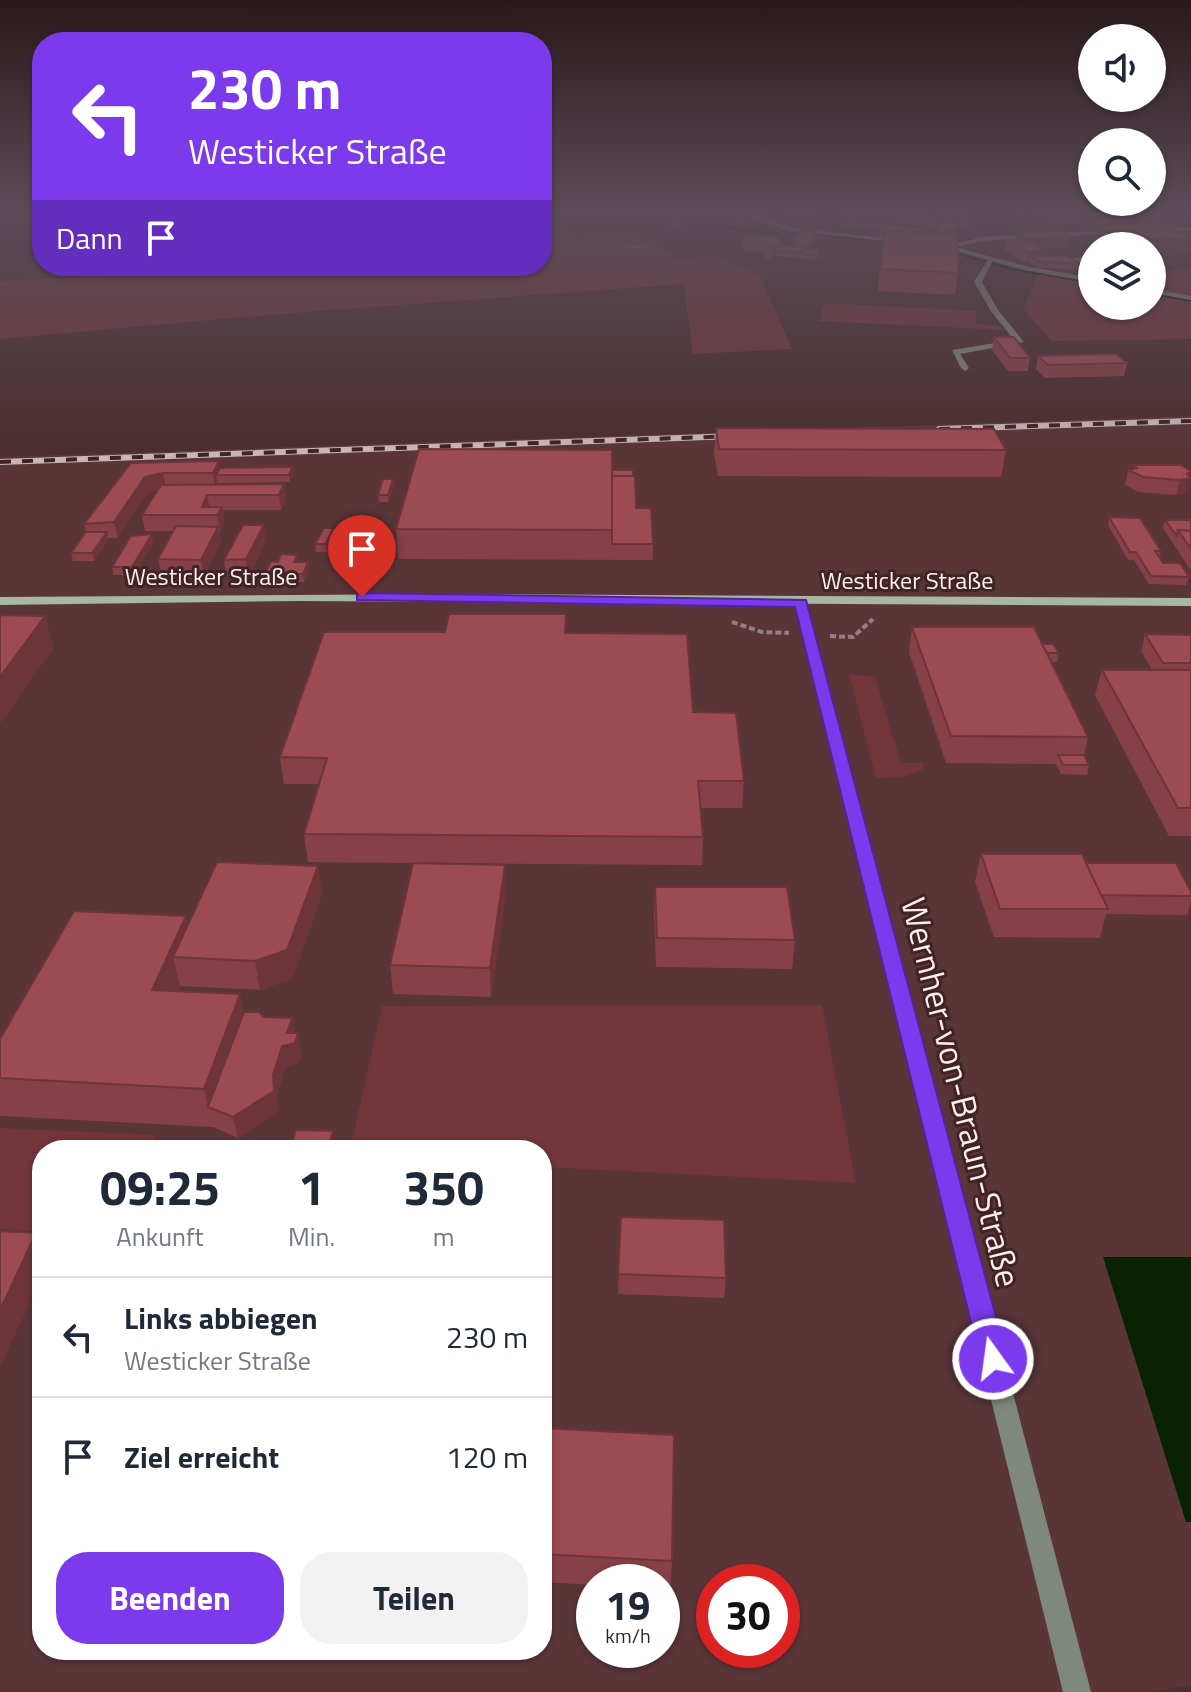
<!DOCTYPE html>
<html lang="de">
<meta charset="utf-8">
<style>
:root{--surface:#fff;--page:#f2f2f3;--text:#1f2937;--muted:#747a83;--line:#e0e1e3;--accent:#7c3aed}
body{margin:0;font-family:"Titillium Web",sans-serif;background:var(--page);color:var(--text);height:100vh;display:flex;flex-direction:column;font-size:30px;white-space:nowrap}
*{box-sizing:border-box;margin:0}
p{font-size:26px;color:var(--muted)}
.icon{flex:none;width:44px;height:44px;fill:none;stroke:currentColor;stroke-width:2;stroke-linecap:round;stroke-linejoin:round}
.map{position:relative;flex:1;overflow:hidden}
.details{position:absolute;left:32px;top:1140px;width:520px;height:520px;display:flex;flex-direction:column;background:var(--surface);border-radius:32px;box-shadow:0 2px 6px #0004}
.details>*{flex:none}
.hud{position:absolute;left:32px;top:32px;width:520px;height:244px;border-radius:32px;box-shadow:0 2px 6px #0004;background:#7c3aed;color:#fff;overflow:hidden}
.controls{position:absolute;left:1078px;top:24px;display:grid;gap:16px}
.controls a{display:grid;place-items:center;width:88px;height:88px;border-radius:50%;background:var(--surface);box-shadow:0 2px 6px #0004;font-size:40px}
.speed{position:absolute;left:576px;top:1564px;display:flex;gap:16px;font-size:40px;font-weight:700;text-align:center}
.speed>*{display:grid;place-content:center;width:104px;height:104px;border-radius:50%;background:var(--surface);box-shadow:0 2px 6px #0004;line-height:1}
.speed small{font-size:20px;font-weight:400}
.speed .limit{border:12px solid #d22;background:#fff;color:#111}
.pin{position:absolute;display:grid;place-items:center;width:68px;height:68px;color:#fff;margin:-82px -34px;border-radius:50% 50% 50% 0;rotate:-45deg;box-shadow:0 0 8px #0007}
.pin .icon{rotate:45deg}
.me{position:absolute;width:88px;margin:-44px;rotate:346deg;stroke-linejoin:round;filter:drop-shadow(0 0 6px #0008)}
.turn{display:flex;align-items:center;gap:28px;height:168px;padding:0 24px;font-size:36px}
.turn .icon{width:104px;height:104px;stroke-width:2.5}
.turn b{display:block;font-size:56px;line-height:68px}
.then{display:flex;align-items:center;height:76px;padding:0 24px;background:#0003;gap:16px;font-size:30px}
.eta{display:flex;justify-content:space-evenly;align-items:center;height:136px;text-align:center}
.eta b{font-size:48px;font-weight:700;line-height:56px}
.cta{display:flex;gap:16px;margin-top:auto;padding:16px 24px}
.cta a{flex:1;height:92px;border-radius:32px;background:var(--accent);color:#fff;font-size:32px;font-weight:700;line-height:92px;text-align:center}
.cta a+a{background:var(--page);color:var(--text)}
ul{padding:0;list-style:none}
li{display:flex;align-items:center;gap:24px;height:120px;padding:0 24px;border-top:2px solid var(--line)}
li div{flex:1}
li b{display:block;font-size:30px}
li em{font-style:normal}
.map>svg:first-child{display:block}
</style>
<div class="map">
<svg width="1191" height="1692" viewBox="0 0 1191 1692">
<rect width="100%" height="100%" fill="#4b2e2f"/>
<!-- built -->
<path fill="#593538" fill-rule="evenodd" d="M1191,416V1685L1152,1692H0V457ZM42,1150H542V1650H42ZM594,1582H662V1650H594ZM714,1582H782V1650H714Z"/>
<!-- green -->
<g fill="#71353a">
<path d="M542,213H565L554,214L572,236L639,234L678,259L713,255L760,275L792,349L693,354L684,284L278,314L0,339V281L176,273L181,266H542Z"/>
<path d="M1191,266V297L1152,290V276Z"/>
<path d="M1038,273L1092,283V306H1152V293L1191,300V339L1052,341L1023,308Z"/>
<path d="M825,303L976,311V324L1000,326L1004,330L819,321Z"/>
<path d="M849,674L875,677L901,763H924L922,770L902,777L876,778Z"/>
<path d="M822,1005L856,1183L542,1167V1150H350L382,1006Z"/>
<path d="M0,1128L156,1135L150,1150H42V1232L0,1229Z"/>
</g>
<!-- water -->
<path fill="#082202" d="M1103,1257H1191V1522H1186Z"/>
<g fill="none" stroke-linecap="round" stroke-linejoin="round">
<!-- stream -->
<g fill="#082202" fill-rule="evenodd">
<path d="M735,215L742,218L726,223V225L780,234L778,235L723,227V221L736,218L733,216Z"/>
<path d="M813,233L895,242L897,243L895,244L812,235Z"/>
<path d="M946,249L1012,268L1092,282V284L1011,270L944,251Z"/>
<path d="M1152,293L1191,300V302L1152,295Z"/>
</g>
<!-- path -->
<g stroke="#957e7f" stroke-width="4" stroke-dasharray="6 3" stroke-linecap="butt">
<path d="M732,622L762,632L789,633"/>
<path d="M830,636L853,637L873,619"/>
</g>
<!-- lane -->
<g fill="#7f887d" fill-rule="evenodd">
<path d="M1136,213H1145L1181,229L1176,230Z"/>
<path d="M1092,256V260L1080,261L1092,267V272L1068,259Z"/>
<path d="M989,258L993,260L982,282L998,310L1024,342L960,354L969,368L965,371L961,368L952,350L1014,340L991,311L974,282Z"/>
</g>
<!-- street -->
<g fill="#7f887d" fill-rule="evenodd">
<path d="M732,213H743L791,227L906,241L903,243L791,231Z"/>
<path d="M1191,227V231L1152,230L1155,228Z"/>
<path d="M1116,230L1118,233L981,241L955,247L1025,266L1092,278V282L1024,270L935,245L938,243L949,246L981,237Z"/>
<path d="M1152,289L1191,296V300L1152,293Z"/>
<path d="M801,599L807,603L1091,1692H1063L795,603Z"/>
</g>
<!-- secondary -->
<path fill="#a8b6a4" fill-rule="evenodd" d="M447,594L1191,598V606L298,601L0,605V597Z"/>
<!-- rail casing -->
<g stroke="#c8b5b6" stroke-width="6">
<g id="rail">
<path d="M939,429L1191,421"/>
<path d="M0,462L736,436"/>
</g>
</g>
<!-- rail -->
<use href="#rail" stroke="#402425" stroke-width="4" stroke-dasharray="11" stroke-linecap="butt"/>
</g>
<!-- wall -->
<g fill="#864047">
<path d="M651,213L688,225L676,227L650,218Z"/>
<path d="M674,213H719L718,220L706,222L689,220L674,215Z"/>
<path d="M784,213H810H802L814,216L813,221L802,224L779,220L780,215Z"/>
<path d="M883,213L970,217L969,227H956L958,273L955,295L877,291L884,237H878L879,232L937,233V226L882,223Z"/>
<path d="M1033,213H1133L1131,222L1048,225L1032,215Z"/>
<path d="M841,216H882L880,228L840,226Z"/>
<path d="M727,218L755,226L737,228L727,223Z"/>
<path d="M1162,222L1187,254L1152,256V246H1104L1095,241L1098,225Z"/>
<path d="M1017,232L1068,247L1044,249L1047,251L1046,256L1081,264L1080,270L1038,268L1030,263H1026L1005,251L1006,240H1016Z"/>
<path d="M817,236L809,249H805L819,250L817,260L776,256V255L773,259H764L765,253L742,251V240L781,238V246L794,247V241Z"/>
<path d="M624,245L652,248V254L629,255L624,251Z"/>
<path d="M994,337L1030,358L1028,371H1008L992,350Z"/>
<path d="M1038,356L1127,363L1124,376L1045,378L1036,369Z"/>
<path d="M716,428L1006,450L1001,477L718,476L714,455Z"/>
<path d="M219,461L220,468L292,467L293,475L290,482L218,483L217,484H284L286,499L281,510H222L224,522L220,531H219L221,542L204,576L161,575L158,559L174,531H145L142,515L158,490L148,492L118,538H108V540L94,561H73L71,553L86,532L84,524L131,463Z"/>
<path d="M1134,465L1191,471L1186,493L1176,495L1139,492L1125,485L1128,470L1133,469Z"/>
<path d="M612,470L636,508L653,544V560L398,559L396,529Z"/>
<path d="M393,479L394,486L388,502H379L378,495Z"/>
<path d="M1109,517L1161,551L1159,558L1163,563L1189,577L1186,585L1149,584L1134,560H1128L1108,525Z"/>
<path d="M1165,520H1191V568H1189L1163,528Z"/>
<path d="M333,536L327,552H316L315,544Z"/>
<path d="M266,541L249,576H226L224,560Z"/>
<path d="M154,542L134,575H114L112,567Z"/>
<path d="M298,562H308L309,570L304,582H266L265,574Z"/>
<path d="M912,627L1042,644L1059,653L1057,662H1051L1088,737L1084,755L1089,765L1087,775L1061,774L1056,764L946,763L909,652Z"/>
<path d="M566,633L693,712L744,781L742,808H701L703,837L702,865L415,863L506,893L491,997L393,994L390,965L413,863L308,862L304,834L319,784H284L280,757Z"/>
<path d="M1145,634L1191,635V836H1169L1095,695L1102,670H1152L1141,651Z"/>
<path d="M981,854L1086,863L1191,892V901L1187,915L1106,914L1100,938L994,937L975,882Z"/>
<path d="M318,866L322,894L292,979L260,990L180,986L178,991L244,1012L264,1017L295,1033L302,1053L298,1063L286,1066L277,1095L278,1112L238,1138L213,1127L0,1116V1039L188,924Z"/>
<path d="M655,887L795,940L792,969L656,967L654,915Z"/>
<path d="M621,1217L726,1278L724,1298L618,1294Z"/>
<path d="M542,1428L672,1561L670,1590H662V1582H594V1585L542,1582Z"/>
</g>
<!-- shaded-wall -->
<g fill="#6d3439">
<path d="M707,213H719L718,220L706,222Z"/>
<path d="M814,216L813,221L802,224L803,219Z"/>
<path d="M688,220V225L676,227V222Z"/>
<path d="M755,221V226L737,228V223Z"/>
<path d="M818,231L817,236L809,249L810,244Z"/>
<path d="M1134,231L1131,246H1109L1112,232Z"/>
<path d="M1070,237L1068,247L1028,250L1029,239Z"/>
<path d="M781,238L780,249L776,251V255L773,259V248Z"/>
<path d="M1191,238L1187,254L1152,256L1154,240Z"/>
<path d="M652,248V254L629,255V250Z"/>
<path d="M1047,251L1045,262L1031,257L1030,263H1026L1028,252Z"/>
<path d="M219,461L222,475H216L218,483L215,488L213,473Z"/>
<path d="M292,467L293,475L290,482L289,475Z"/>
<path d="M1191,472L1186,493L1176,495L1180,480Z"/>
<path d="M163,473L166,488L148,492L118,538L114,522L145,477Z"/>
<path d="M393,479L394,486L388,502V495Z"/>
<path d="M284,484L286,499L281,510L279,495Z"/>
<path d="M207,495L210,510L202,507Z"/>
<path d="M222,507L224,522L220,531L217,515Z"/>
<path d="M264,525L266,541L249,576L246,559Z"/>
<path d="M218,527L221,542L204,576L201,560Z"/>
<path d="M333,528V536L327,552L326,544Z"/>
<path d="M107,532L108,540L94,561L92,553Z"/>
<path d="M152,534L154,542L134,575L132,567Z"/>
<path d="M308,562L309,570L304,582L303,574Z"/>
<path d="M45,616L54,648L0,724V677Z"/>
<path d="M505,865L506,893L491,997L490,968Z"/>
<path d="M318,866L322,894L292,979L260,990L255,961Z"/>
<path d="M186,916L195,953L173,957L180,986L162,1028L152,990Z"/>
<path d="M240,994L248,1032L208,1107L204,1089Z"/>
<path d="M292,1018L296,1038L298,1033L302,1053L298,1063L286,1066L277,1095L278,1112L238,1138L233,1117L273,1075Z"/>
<path d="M333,1131L334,1141L332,1150H328Z"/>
<path d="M36,1233L42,1247V1276L0,1368V1310Z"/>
</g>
<!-- building -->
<g fill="#9c4b52" stroke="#6d3439" stroke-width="2">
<path d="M651,213H668L688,220L676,222Z"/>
<path d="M784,213H800L814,216L803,219L780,215Z"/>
<path d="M842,213H882L881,218L841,216Z"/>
<path d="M894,213H970V217Z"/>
<path d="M745,216L755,221L737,223L727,218Z"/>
<path d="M938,221L957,222L956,231L938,230Z"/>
<path d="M1162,222L1191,238L1154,240L1134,231L1112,232L1098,225Z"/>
<path d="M881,225L921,228L919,232L885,231V232H879Z"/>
<path d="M801,230L818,231L810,244L794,241Z"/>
<path d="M1058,230L1070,237L1029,239L1017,232Z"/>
<path d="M885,231L957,234L958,273L880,269Z"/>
<path d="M746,235L781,238L773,248H765L766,242L742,240Z"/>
<path d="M1026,239L1047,251L1028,252L1006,240Z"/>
<path d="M647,244L652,248L629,250L624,245Z"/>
<path d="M779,246L805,247L802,252L776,251Z"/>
<path d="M804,249L819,250L817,255L802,254Z"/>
<path d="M1065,255L1081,264L1039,262L1031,257Z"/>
<path d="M994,337H1014L1030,358H1010Z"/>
<path d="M1116,354L1127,363L1048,365L1038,356Z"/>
<path d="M716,428L994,429L1006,450L719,449Z"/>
<path d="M419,449L612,450V530L396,529Z"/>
<path d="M219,461L213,473H163L145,477L114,522L84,524L131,463Z"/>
<path d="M1134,465H1181L1191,471L1187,474L1190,478L1180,480L1143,477L1128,470L1137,468Z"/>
<path d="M292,467L289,475H216L220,468Z"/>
<rect x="612" y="470" width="21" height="6"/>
<path d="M612,476H635L636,508H651L653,544H612Z"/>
<path d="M383,479H393L388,495H378Z"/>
<path d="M284,484L279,495H207L202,507H222L217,515H142L161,485Z"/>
<path d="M1109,517L1140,518L1161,551H1155L1163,563H1180L1189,577L1151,576L1136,552H1130Z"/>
<path d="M1165,520H1191V531L1178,530L1177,536Z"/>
<path d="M243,525H264L246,559L224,560Z"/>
<path d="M176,526L218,527L201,560L158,559Z"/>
<path d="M324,528H333L326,544H315Z"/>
<path d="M1178,530L1191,531V549Z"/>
<path d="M86,532H107L92,553H71Z"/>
<path d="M152,534L132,567H112L131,536Z"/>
<path d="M281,554L297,555L294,562H308L303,574H265L271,561L278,562Z"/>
<path d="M449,614H566L565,633L687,634L693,712L736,713L744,781H698L703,837L304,834L327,758L280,757L324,632H445Z"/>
<path d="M0,615L45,616L0,677Z"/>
<path d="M912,627H1034L1088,737L951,736Z"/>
<path d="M1145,634L1191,635V663H1163Z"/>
<path d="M1042,644H1053L1059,653H1047Z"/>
<path d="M1102,670H1191V808H1178Z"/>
<path d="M1058,755H1084L1089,765H1063Z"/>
<path d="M981,854H1082L1108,909H1000Z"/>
<path d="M217,862L318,866L287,950L255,961L173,957Z"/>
<path d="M413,863L505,865L490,968L390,965Z"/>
<path d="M1086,863H1176L1191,892V896L1101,895Z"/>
<path d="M655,887H787L795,940L657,938Z"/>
<path d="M74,911L186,916L152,990L240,994L204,1089L0,1078V1039Z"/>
<path d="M244,1012H259L264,1017L292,1018L287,1033H298L295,1043L282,1046L273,1075L274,1091L233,1117L208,1107Z"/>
<path d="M296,1130L333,1131L328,1150H290Z"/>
<path d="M621,1217L724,1220L726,1278L618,1274Z"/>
<path d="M0,1231L36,1233L0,1310Z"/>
<path d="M542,1428L674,1435L672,1561L542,1554Z"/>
</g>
<!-- sky -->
<linearGradient id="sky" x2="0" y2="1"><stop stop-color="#29191a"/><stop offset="0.47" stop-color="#5b4c58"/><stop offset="1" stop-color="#5b4c58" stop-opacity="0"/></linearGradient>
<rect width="1191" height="450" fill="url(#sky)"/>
<!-- route -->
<path fill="#7c3aed" stroke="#51269a" stroke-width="2" d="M362,593L806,600L1007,1359L1003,1368L993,1371L984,1368L980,1359L795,607L357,600V594Z"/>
<g text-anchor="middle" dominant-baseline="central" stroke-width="6" stroke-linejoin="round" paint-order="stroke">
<!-- far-street labels -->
<g font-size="24" fill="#feeeef" stroke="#402425">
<text x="211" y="576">Westicker Straße</text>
<text x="907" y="580">Westicker Straße</text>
</g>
<!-- near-street labels -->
<g font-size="34" fill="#feeeef" stroke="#402425">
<text transform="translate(962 1092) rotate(76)">Wernher-von-Braun-Straße</text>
</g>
</g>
</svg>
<div class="controls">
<a><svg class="icon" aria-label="sound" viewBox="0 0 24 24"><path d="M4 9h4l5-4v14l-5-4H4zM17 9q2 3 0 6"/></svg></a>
<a><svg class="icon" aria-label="search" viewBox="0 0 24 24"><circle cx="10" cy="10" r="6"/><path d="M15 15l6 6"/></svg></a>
<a><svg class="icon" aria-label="layers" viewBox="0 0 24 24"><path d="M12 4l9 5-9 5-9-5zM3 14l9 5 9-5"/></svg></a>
</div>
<div class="speed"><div>19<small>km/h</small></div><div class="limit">30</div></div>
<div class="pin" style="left:362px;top:597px;background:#d93025"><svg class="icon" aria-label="arrive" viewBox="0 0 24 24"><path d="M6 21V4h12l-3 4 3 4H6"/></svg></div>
<svg class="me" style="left:993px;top:1359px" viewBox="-20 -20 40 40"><circle r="17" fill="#7c3aed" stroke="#fff" stroke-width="3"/><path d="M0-11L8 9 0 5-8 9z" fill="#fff"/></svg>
<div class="hud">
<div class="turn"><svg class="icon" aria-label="left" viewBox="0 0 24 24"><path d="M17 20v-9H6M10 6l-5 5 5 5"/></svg><div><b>230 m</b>Westicker Straße</div></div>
<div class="then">Dann<svg class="icon" aria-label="arrive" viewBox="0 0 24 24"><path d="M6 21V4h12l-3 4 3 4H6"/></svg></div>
</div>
<section class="details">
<div class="eta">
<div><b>09:25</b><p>Ankunft</p></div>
<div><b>1</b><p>Min.</p></div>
<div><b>350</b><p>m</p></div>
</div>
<ul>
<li><svg class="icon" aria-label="left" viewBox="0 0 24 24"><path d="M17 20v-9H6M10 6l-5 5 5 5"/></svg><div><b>Links abbiegen</b><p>Westicker Straße</p></div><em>230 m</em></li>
<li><svg class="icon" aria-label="arrive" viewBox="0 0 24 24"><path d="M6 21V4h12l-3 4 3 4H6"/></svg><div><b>Ziel erreicht</b></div><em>120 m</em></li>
</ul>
<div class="cta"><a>Beenden</a><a>Teilen</a></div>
</section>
</div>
